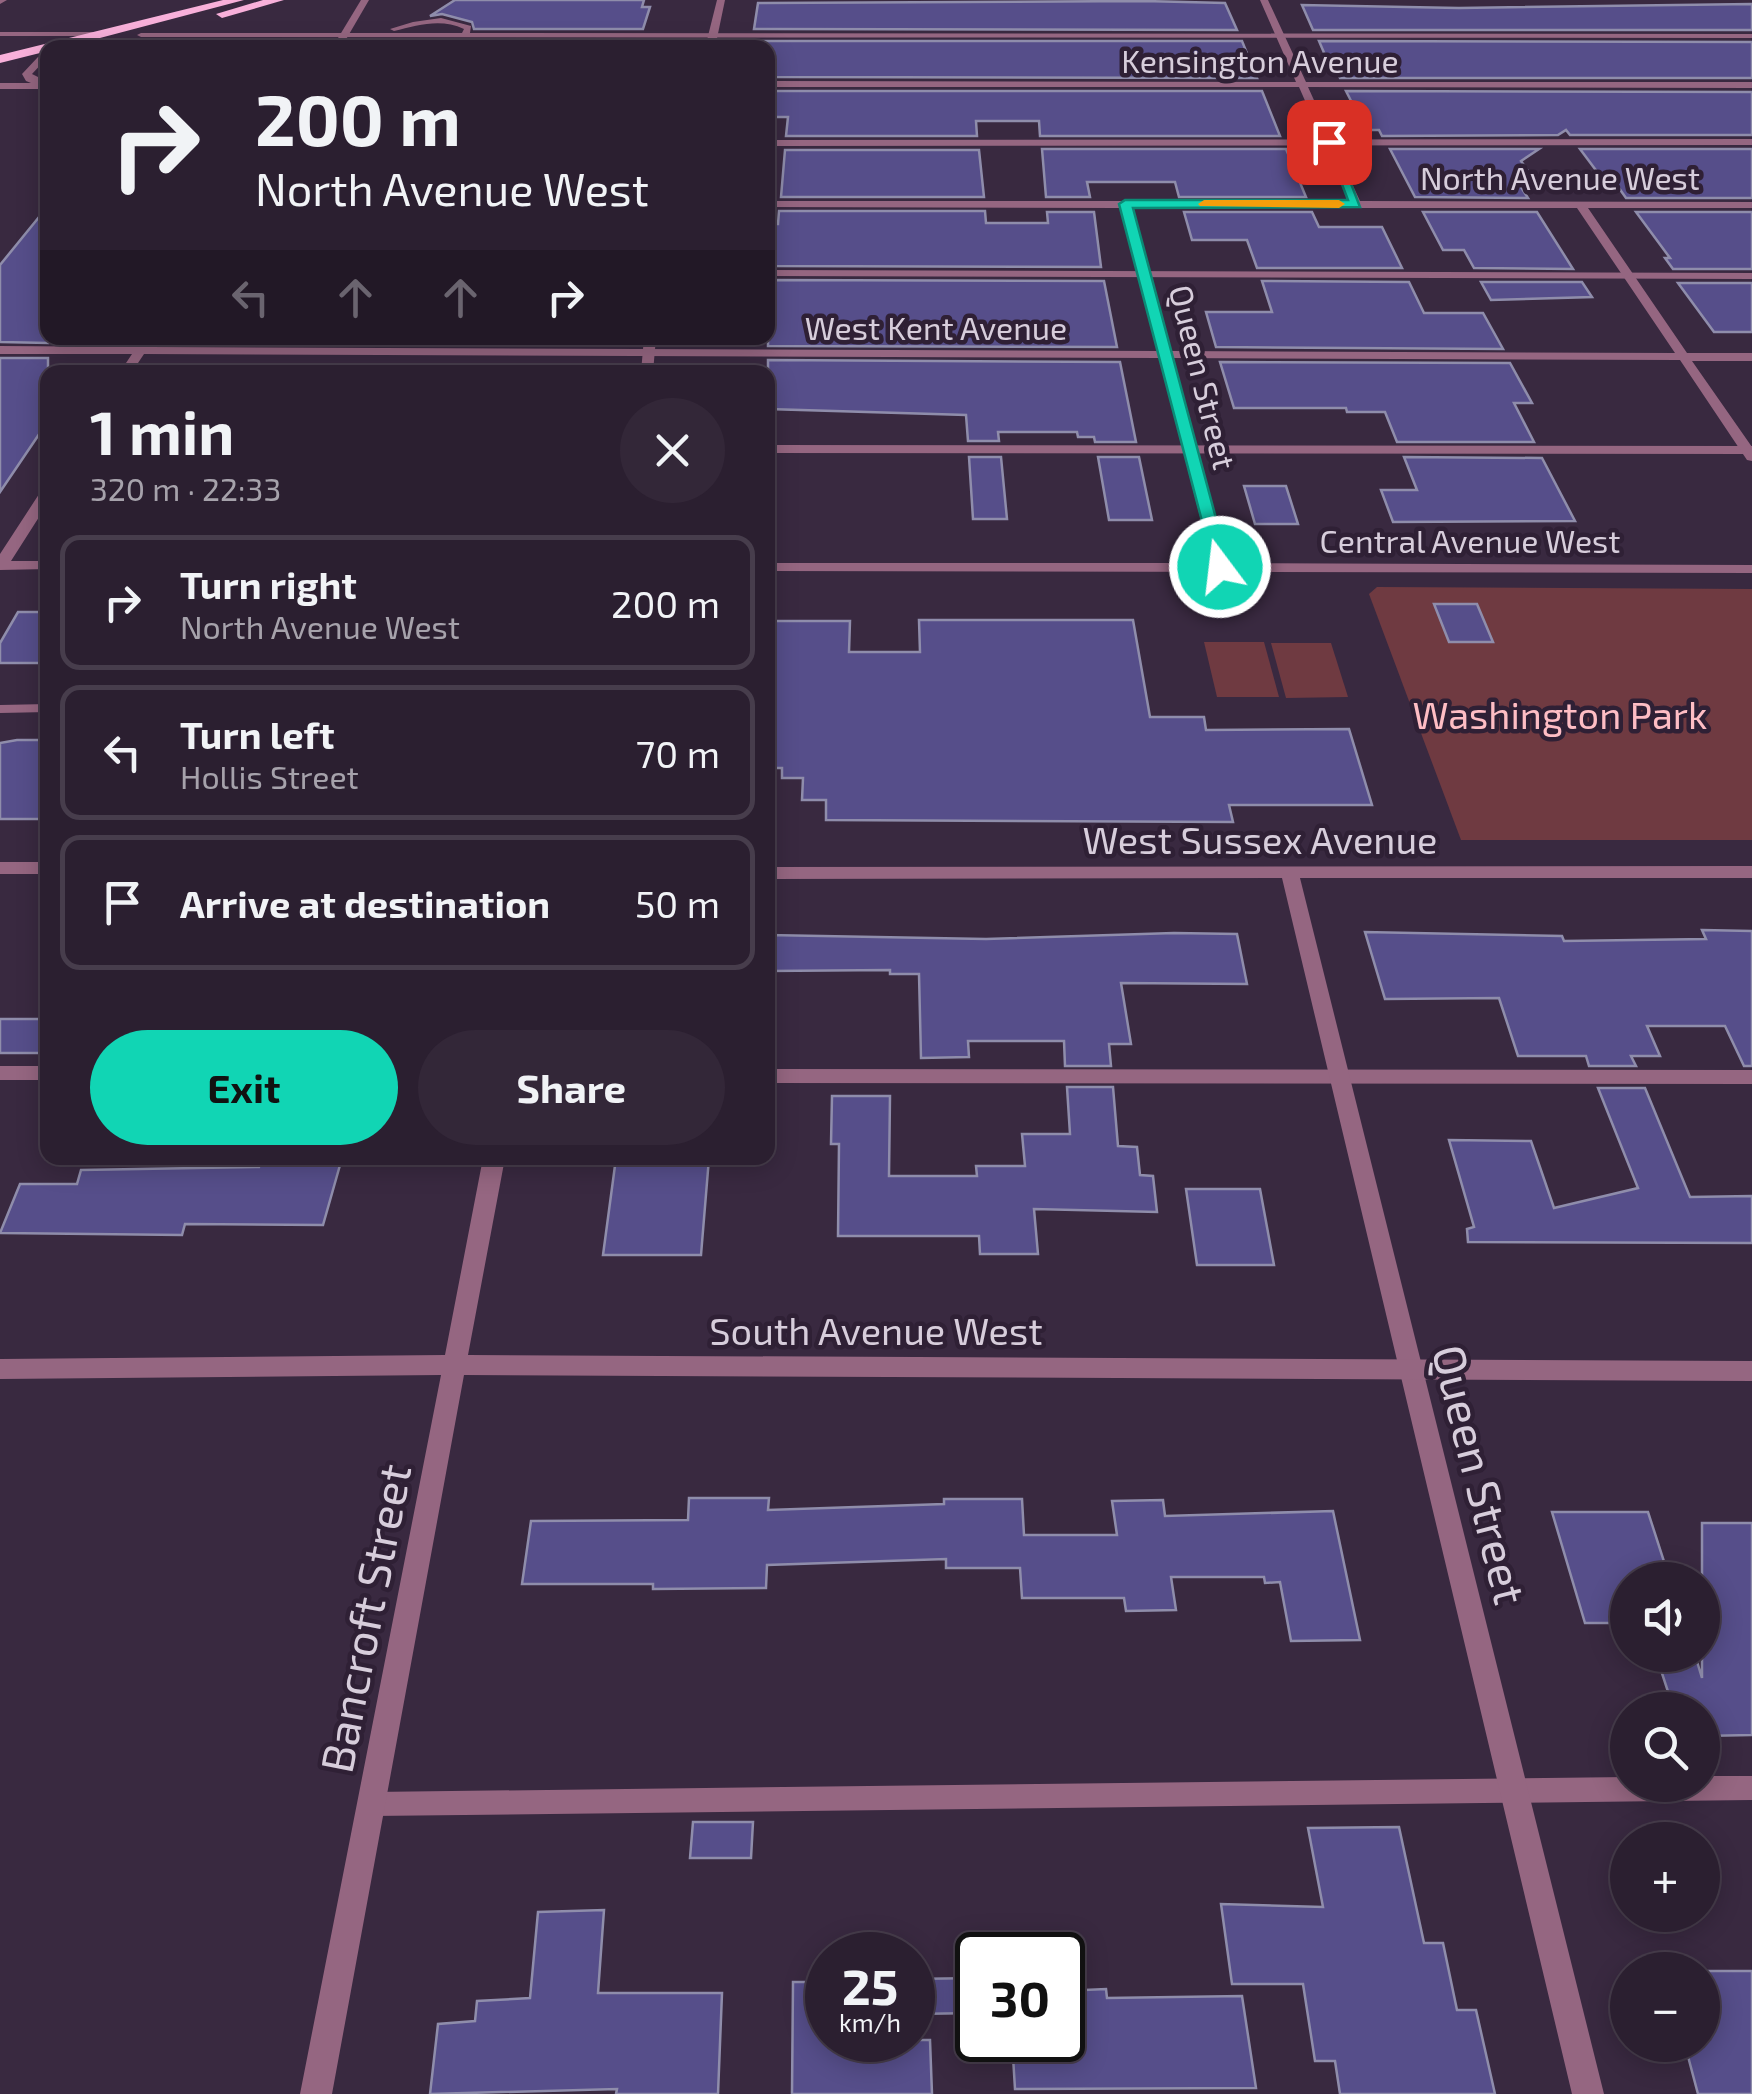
<!DOCTYPE html>
<meta charset="utf-8">
<style>
:root{--surface:#2b1f30;--page:#332738;--text:#f1f3f6;--muted:#a6a2ab;--line:#473d4c;--accent:#11d5b4}
body{margin:0;font-family:"Exo 2",sans-serif;background:var(--page);color:var(--text);height:100vh;display:flex;flex-direction:column;font-size:38px;white-space:nowrap}
*{box-sizing:border-box;margin:0}
p{font-size:32px;color:var(--muted)}
.icon{flex:none;width:55px;height:55px;fill:none;stroke:currentColor;stroke-width:2;stroke-linecap:round;stroke-linejoin:round}
.map{position:relative;flex:1;overflow:hidden}
.sheet{position:absolute;left:40px;top:365px;width:735px;height:800px;display:flex;flex-direction:column;background:var(--surface);border-radius:20px;box-shadow:0 5px 25px #0003,0 0 0 2px var(--line)}
.sheet>*{flex:none}
.banner{position:absolute;left:40px;top:40px;width:735px;height:305px;border-radius:20px;box-shadow:0 5px 25px #0003,0 0 0 2px var(--line);background:#2b1f30;color:var(--text);overflow:hidden}
.buttons{position:absolute;left:1610px;top:1562px;display:grid;gap:20px}
.buttons a{display:grid;place-items:center;width:110px;height:110px;border-radius:50%;background:var(--surface);box-shadow:0 5px 25px #0003,0 0 0 2px var(--line);font-size:50px}
.speed{position:absolute;left:805px;top:1932px;display:flex;gap:20px;font-size:50px;font-weight:700;text-align:center}
.speed>*{display:grid;place-content:center;width:130px;height:130px;border-radius:50%;background:var(--surface);box-shadow:0 5px 25px #0003,0 0 0 2px var(--line);line-height:1}
.speed small{font-size:25px;font-weight:400}
.speed .limit{border:5px solid #111;border-radius:15px;background:#fff;color:#111}
.pin{position:absolute;display:grid;place-items:center;width:85px;height:85px;color:#fff;margin:-42px;border-radius:20px;box-shadow:0 5px 15px #0006}
.me{position:absolute;width:110px;margin:-55px;rotate:345deg;stroke-linejoin:round;filter:drop-shadow(0 0 8px #0008)}
.turn{display:flex;align-items:center;gap:35px;height:210px;padding:0 50px;font-size:45px}
.turn .icon{width:130px;height:130px;stroke-width:2.5}
.turn b{display:block;font-size:70px;line-height:85px}
.lanes{display:flex;align-items:center;height:95px;padding:0 50px;background:#0003;justify-content:center;gap:50px;direction:ltr}
.lanes .off{opacity:.35}
.round{display:grid;place-items:center;flex:none;width:105px;height:105px;border-radius:52px;background:var(--page)}
.overview{display:flex;align-items:center;justify-content:space-between;height:170px;padding:0 50px}
h1{font-size:60px;font-weight:700;line-height:75px}
.button{display:flex;gap:20px;margin-top:auto;padding:20px 50px}
.button a{flex:1;height:115px;border-radius:60px;background:var(--accent);color:#111;font-size:40px;font-weight:700;line-height:115px;text-align:center}
.button a+a{background:var(--page);color:var(--text)}
ul{padding:0;list-style:none}
li{display:flex;align-items:center;gap:30px;height:135px;margin:0 20px 15px;padding:0 30px;border:5px solid var(--line);border-radius:20px}
li div{flex:1}
li b{display:block;font-size:38px}
li em{font-style:normal}
.map>svg:first-child{display:block}
</style>
<div class="map">
<svg width="1752" height="2094" viewBox="0 0 1752 2094">
<rect width="100%" height="100%" fill="#392940"/>
<!-- green -->
<g fill="#6f3a41">
<path d="M160,366L611,367L627,372H156Z"/>
<path d="M1377,587L1752,589V840H1461L1369,594Z"/>
<path d="M1204,642H1264L1279,697H1217Z"/>
<path d="M1271,643H1331L1348,697L1286,698Z"/>
</g>
<!-- building -->
<g fill="#564e8a" stroke="#8f8dab" stroke-width="2.5">
<path d="M455,0H644L642,7H650L643,29H474L472,22L442,14L430,16Z"/>
<path d="M1144,1L1225,3L1237,30L754,29L758,3Z"/>
<path d="M1752,4V30H1313L1302,5L1459,8Z"/>
<path d="M390,41H640L638,48H379Z"/>
<path d="M752,41H1242L1257,78L773,77L774,65H768V47H751Z"/>
<path d="M1319,41L1752,42V78H1340L1335,69H1331Z"/>
<path d="M771,91H1262L1280,136H1040L1039,121H976L977,136H786L788,117H768Z"/>
<path d="M1346,91L1752,92V135H1570L1566,130L1558,135L1382,136L1379,130H1366Z"/>
<path d="M1042,149H1286L1306,197H1179L1175,182H1087L1090,197H1046Z"/>
<path d="M1390,149H1539L1521,161L1535,181H1517L1528,198L1415,197Z"/>
<path d="M1580,149H1752V198H1626L1614,181H1604Z"/>
<path d="M785,150H979L984,197H781Z"/>
<path d="M48,206V343L0,342V265Z"/>
<path d="M779,211H985L986,223H1048L1047,212H1094L1101,267L768,266V224H778Z"/>
<path d="M1184,212H1312L1319,227H1382L1402,268H1257L1247,240H1192Z"/>
<path d="M1423,212H1537L1573,269L1474,268L1464,250H1443Z"/>
<path d="M1636,212H1752V269H1673L1665,258H1670Z"/>
<path d="M768,280L1104,281L1117,347L768,346Z"/>
<path d="M1262,281L1409,282L1424,313H1483L1503,349L1216,347L1206,312H1272Z"/>
<path d="M1481,282H1582L1592,297L1491,300Z"/>
<path d="M1678,283H1752V332H1714Z"/>
<path d="M0,358H48V421L0,492Z"/>
<path d="M768,360L1120,362L1136,442H1095L1094,437H1078L1077,432H998L999,441H968L966,415L768,409Z"/>
<path d="M1220,362L1510,363L1532,403H1514L1534,442H1397L1385,412H1347L1346,408H1234Z"/>
<path d="M969,457H1001L1007,519H973Z"/>
<path d="M1098,457H1139L1152,520H1109Z"/>
<path d="M1404,457L1542,458L1575,521L1393,522L1381,490H1417Z"/>
<path d="M1244,486H1286L1298,524H1255Z"/>
<path d="M1434,604H1477L1493,642H1449Z"/>
<path d="M18,612H48V663H0V643Z"/>
<path d="M919,620H1133L1150,717H1204L1206,730L1349,729L1372,805H1229L1233,822L826,820V800H802L803,778H782V768H768V621H850L849,652H920Z"/>
<path d="M17,740H48V819H0V743Z"/>
<path d="M1702,930L1752,931V1066H1744L1725,1026H1647L1660,1056H1631L1636,1066H1589L1586,1056H1518L1499,998L1385,999L1365,932L1562,936L1564,941L1706,939Z"/>
<path d="M1174,933L1237,934L1247,984L1121,983L1131,1044H1109L1111,1066H1065L1064,1041H968L969,1057L921,1058L919,974H890V970L768,971V935L986,939Z"/>
<rect x="0" y="1019" width="48" height="34"/>
<path d="M1067,1087H1113L1118,1146L1137,1147L1140,1175L1153,1176L1157,1212L1034,1209L1038,1254H980L979,1236H838L839,1144H831L832,1096H890L889,1176H977L976,1166H1025L1022,1134H1070Z"/>
<path d="M1598,1088H1645L1690,1197L1752,1196V1243L1468,1242L1467,1229L1474,1227L1449,1140L1531,1141L1554,1208L1638,1188Z"/>
<path d="M262,1158H342L323,1225L185,1224L182,1235L0,1233L20,1184H77L81,1170L259,1167Z"/>
<path d="M616,1158H709L701,1255H603Z"/>
<path d="M1186,1189H1260L1274,1265H1197Z"/>
<path d="M689,1498H769L768,1510L944,1504V1499H1022L1024,1535H1117L1112,1501L1163,1500L1165,1516L1333,1511L1360,1640L1291,1641L1280,1582L1265,1583L1264,1577H1171L1176,1610L1126,1611L1124,1598H1022L1020,1568H946V1559L767,1565L766,1588L653,1589V1584H522L531,1521L688,1520Z"/>
<path d="M1552,1512H1648L1670,1580H1628V1623H1585Z"/>
<path d="M1702,1523H1752V1735L1702,1736V1710H1674L1656,1655H1695L1702,1678Z"/>
<path d="M693,1822H753L751,1858H690Z"/>
<path d="M1399,1827L1424,1943H1443L1457,2010H1476L1495,2094H1340L1335,2061H1315L1303,1984H1232L1221,1904L1323,1907L1308,1828Z"/>
<path d="M604,1910L598,1993H722L718,2094H616L617,2089L430,2094L438,2024L475,2021L477,2001L530,1998L538,1912Z"/>
<path d="M1702,1971H1752V2094H1698L1685,2045H1702Z"/>
<path d="M978,1978V2013L912,2014V1979Z"/>
<path d="M793,1982H828V2040H930L932,2094H792Z"/>
<path d="M1106,1989L1107,1998L1242,1996L1256,2088L1015,2089L1012,2040H1062V1991Z"/>
</g>
<g fill="none" stroke-linecap="round" stroke-linejoin="round">
<!-- service -->
<g fill="#956681" fill-rule="evenodd">
<path d="M0,0H7L0,4Z"/>
<path d="M441,18L471,26L470,33L1752,34V38L141,37L137,35L141,33H462L464,29C441,18 418,25 394,31L390,29L413,22Z"/>
<path d="M0,32H100L104,34L100,36H0Z"/>
<path d="M1752,139V145L768,146V140Z"/>
<path d="M768,270L1752,273V279L768,276Z"/>
<path d="M768,445L1752,446V454L768,453Z"/>
<path d="M48,704V712L0,713V705Z"/>
<rect x="0" y="1066" width="48" height="14"/>
<path d="M768,1069L1752,1070V1084L768,1083Z"/>
<path d="M1702,1776H1752V1800L372,1816L363,1813L360,1804L363,1795L372,1792L1628,1777V1785H1702Z"/>
</g>
<!-- minor -->
<g fill="#956681" fill-rule="evenodd">
<path d="M361,0H369L341,48H332Z"/>
<path d="M1260,0H1268L1306,82H1752V88L1308,87L1360,201L1752,202V208H1588L1687,353H1752V361H1692L1752,447V461L1747,460L1680,360L1172,358L1226,563L1752,565V573L768,571V563H1212L1159,358L144,354L132,372H120L132,354H0V346L137,347L146,339L152,343L150,347L1157,351L1120,208L768,207V201H1349L1299,87H768V81L1296,82ZM1131,208H1577L1675,353L1170,351Z"/>
<path d="M38,57L46,59L32,74L48,82V89H0V83H31L26,81L22,74Z"/>
<path d="M48,487V503L11,561H48V569L0,570V554L43,488Z"/>
<rect x="0" y="862" width="48" height="12"/>
<path d="M1752,866V878H1300L1604,2094H1572L1282,878L768,879V867Z"/>
</g>
<!-- tertiary -->
<g fill="#956681" fill-rule="evenodd">
<path d="M717,0H725L715,48H705Z"/>
<path d="M644,338H656L653,372H641Z"/>
<path d="M483,1158H505L468,1355L1752,1361V1381L464,1375L332,2094H300L441,1375L0,1379V1359L445,1355Z"/>
</g>
<!-- trunk -->
<g fill="#f8b0da" fill-rule="evenodd">
<path d="M223,0H244L62,48H48V51L0,63V55Z"/>
<path d="M263,0H284L222,18L216,14Z"/>
</g>
</g>
<!-- route -->
<path fill="#11d5b4" stroke="#0b8a75" stroke-width="2.5" d="M1325,140L1335,142L1360,207L1133,208L1229,567L1215,571L1119,204L1125,200H1348Z"/>
<!-- slow -->
<path fill="#f59e0b" d="M1204,200H1339L1345,204L1339,208L1200,206L1198,204Z"/>
<g text-anchor="middle" dominant-baseline="central" stroke-width="9" stroke-linejoin="round" paint-order="stroke">
<!-- far-street labels -->
<g font-size="32" fill="#d7cddb" stroke="#2f2035">
<text x="1260" y="60">Kensington Avenue</text>
<text x="1560" y="177">North Avenue West</text>
<text x="936" y="327">West Kent Avenue</text>
<text transform="translate(1204 377) rotate(76)">Queen Street</text>
<text x="1470" y="540">Central Avenue West</text>
</g>
<!-- park labels -->
<g font-size="38" fill="#febdc4" stroke="#2f2035">
<text x="1560" y="714">Washington Park</text>
</g>
<!-- street labels -->
<g font-size="38" fill="#d7cddb" stroke="#2f2035">
<text x="1260" y="839">West Sussex Avenue</text>
<text x="876" y="1330">South Avenue West</text>
</g>
<!-- near-street labels -->
<g font-size="45" fill="#d7cddb" stroke="#2f2035">
<text transform="translate(1481 1474) rotate(76)">Queen Street</text>
<text transform="translate(364 1618) rotate(-79)">Bancroft Street</text>
</g>
</g>
</svg>
<div class="buttons">
<a><svg class="icon" aria-label="sound" viewBox="0 0 24 24"><path d="M4 9h4l5-4v14l-5-4H4zM17 9q2 3 0 6"/></svg></a>
<a><svg class="icon" aria-label="search" viewBox="0 0 24 24"><circle cx="10" cy="10" r="6"/><path d="M15 15l6 6"/></svg></a>
<a>+</a>
<a>−</a>
</div>
<div class="speed"><div>25<small>km/h</small></div><div class="limit">30</div></div>
<div class="pin" style="left:1329px;top:142px;background:#d93025"><svg class="icon" aria-label="arrive" viewBox="0 0 24 24"><path d="M6 21V4h12l-3 4 3 4H6"/></svg></div>
<svg class="me" style="left:1220px;top:567px" viewBox="-20 -20 40 40"><circle r="17" fill="#11d5b4" stroke="#fff" stroke-width="3"/><path d="M0-11L8 9 0 5-8 9z" fill="#fff"/></svg>
<div class="banner">
<div class="turn"><svg class="icon" aria-label="right" viewBox="0 0 24 24"><path d="M7 20v-9h11M14 6l5 5-5 5"/></svg><div><b>200 m</b>North Avenue West</div></div>
<div class="lanes"><svg class="icon off" aria-label="left" viewBox="0 0 24 24"><path d="M17 20v-9H6M10 6l-5 5 5 5"/></svg><svg class="icon off" aria-label="ahead" viewBox="0 0 24 24"><path d="M12 20V5M6 11l6-6 6 6"/></svg><svg class="icon off" aria-label="ahead" viewBox="0 0 24 24"><path d="M12 20V5M6 11l6-6 6 6"/></svg><svg class="icon" aria-label="right" viewBox="0 0 24 24"><path d="M7 20v-9h11M14 6l5 5-5 5"/></svg></div>
</div>
<section class="sheet">
<div class="overview"><div><h1>1 min</h1><p>320 m · 22:33</p></div><a class="round"><svg class="icon" aria-label="close" viewBox="0 0 24 24"><path d="M6 6l12 12M18 6L6 18"/></svg></a></div>
<ul>
<li><svg class="icon" aria-label="right" viewBox="0 0 24 24"><path d="M7 20v-9h11M14 6l5 5-5 5"/></svg><div><b>Turn right</b><p>North Avenue West</p></div><em>200 m</em></li>
<li><svg class="icon" aria-label="left" viewBox="0 0 24 24"><path d="M17 20v-9H6M10 6l-5 5 5 5"/></svg><div><b>Turn left</b><p>Hollis Street</p></div><em>70 m</em></li>
<li><svg class="icon" aria-label="arrive" viewBox="0 0 24 24"><path d="M6 21V4h12l-3 4 3 4H6"/></svg><div><b>Arrive at destination</b></div><em>50 m</em></li>
</ul>
<div class="button"><a>Exit</a><a>Share</a></div>
</section>
</div>
